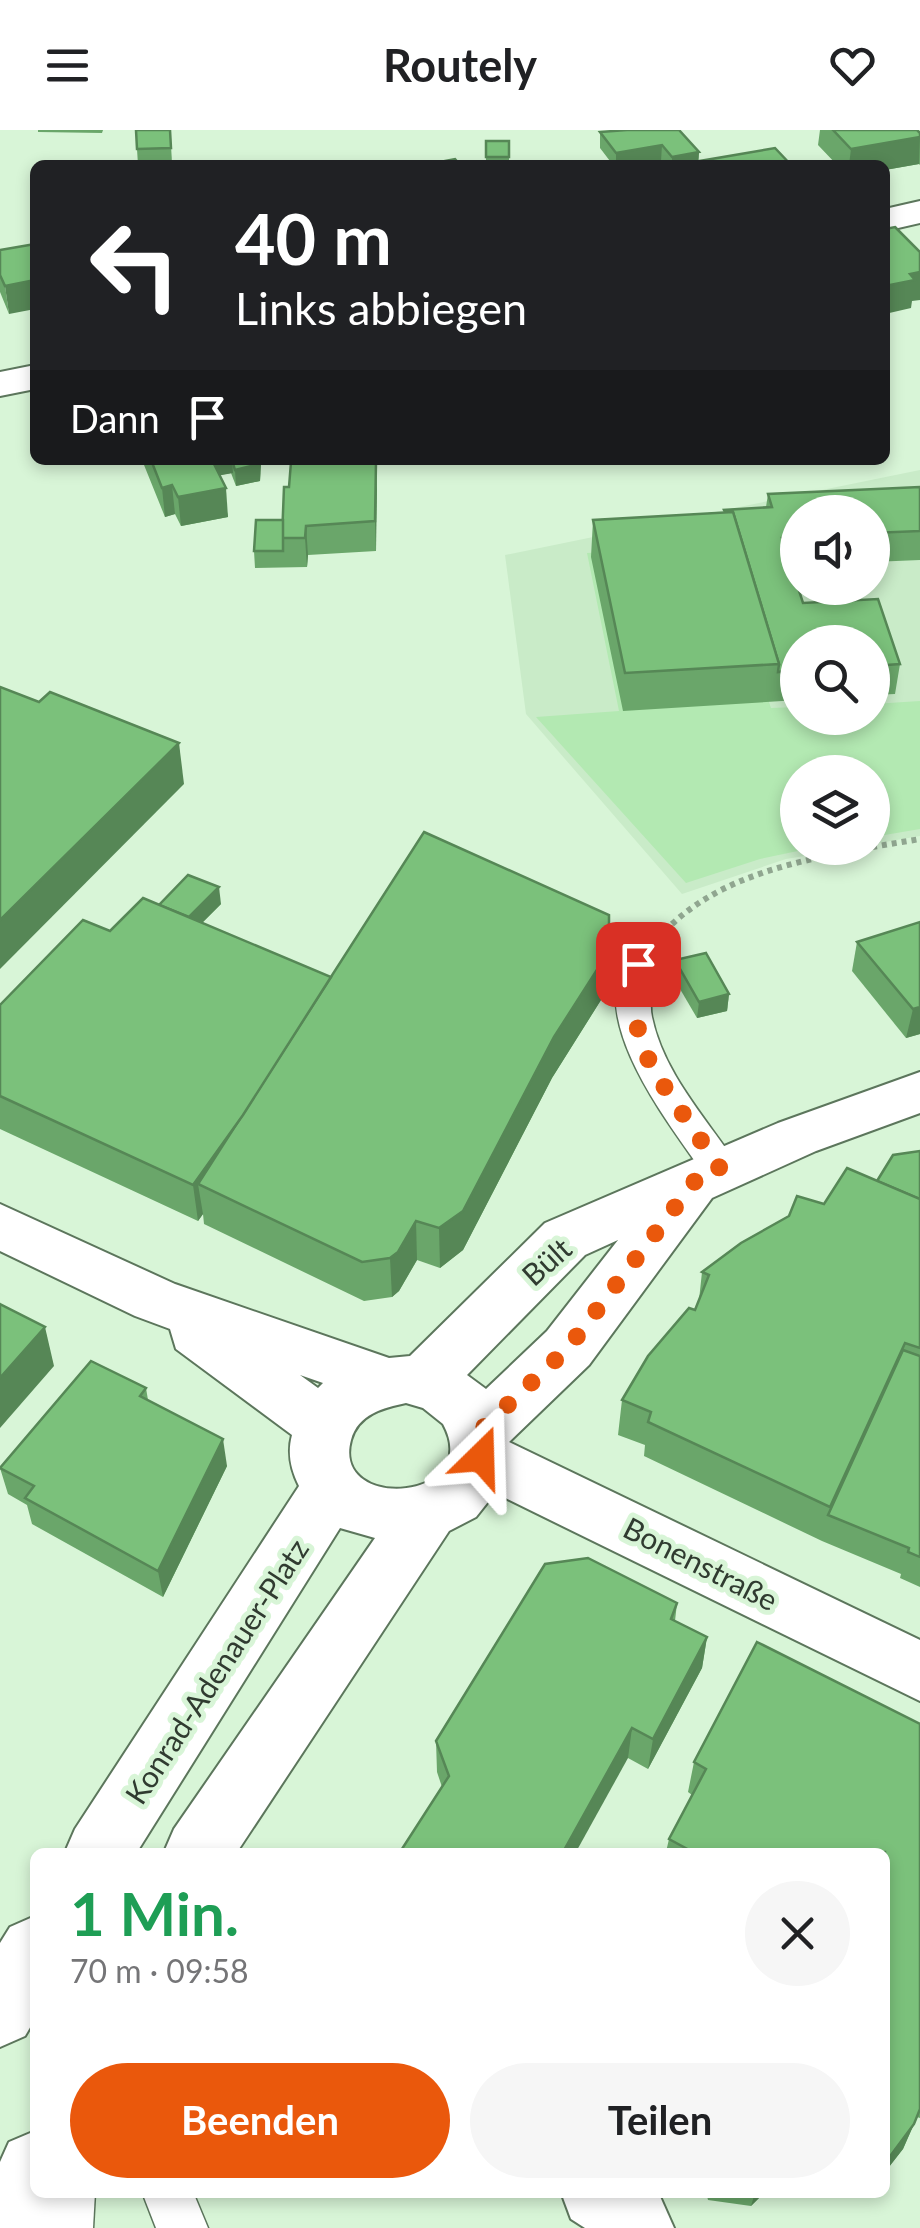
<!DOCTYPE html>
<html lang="de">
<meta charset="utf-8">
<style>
:root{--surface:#fff;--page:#f6f6f6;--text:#202124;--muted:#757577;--accent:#ea580c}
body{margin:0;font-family:Lato,sans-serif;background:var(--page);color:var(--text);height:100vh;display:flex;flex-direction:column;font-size:38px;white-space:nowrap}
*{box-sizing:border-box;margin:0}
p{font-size:32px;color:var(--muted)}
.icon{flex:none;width:55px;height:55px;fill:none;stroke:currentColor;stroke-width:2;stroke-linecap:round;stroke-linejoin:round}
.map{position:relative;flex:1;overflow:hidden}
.panel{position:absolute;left:30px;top:1718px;width:860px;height:350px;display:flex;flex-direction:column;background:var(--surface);border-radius:15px;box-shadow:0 5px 15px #0003}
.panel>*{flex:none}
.guide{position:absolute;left:30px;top:30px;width:860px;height:305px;border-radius:15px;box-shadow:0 5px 15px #0003;background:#202124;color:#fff;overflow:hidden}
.tools{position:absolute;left:780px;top:365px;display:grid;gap:20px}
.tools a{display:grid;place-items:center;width:110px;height:110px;border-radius:50%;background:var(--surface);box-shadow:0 5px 15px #0003;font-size:50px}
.pin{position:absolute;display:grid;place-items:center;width:85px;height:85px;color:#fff;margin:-42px;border-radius:20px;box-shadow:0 5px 15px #0006}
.me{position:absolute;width:110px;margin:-55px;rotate:22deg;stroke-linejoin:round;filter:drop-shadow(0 0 8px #0008)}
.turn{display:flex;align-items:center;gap:35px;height:210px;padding:0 40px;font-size:45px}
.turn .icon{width:130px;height:130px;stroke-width:2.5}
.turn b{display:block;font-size:70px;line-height:85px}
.then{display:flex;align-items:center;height:95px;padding:0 40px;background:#0003;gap:20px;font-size:38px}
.round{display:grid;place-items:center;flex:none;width:105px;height:105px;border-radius:52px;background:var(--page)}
.summary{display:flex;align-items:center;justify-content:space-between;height:170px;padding:0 40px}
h1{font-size:60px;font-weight:700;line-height:75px;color:#1e9e55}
.primary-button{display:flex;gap:20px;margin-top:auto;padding:20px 40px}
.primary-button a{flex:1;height:115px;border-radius:60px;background:var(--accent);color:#fff;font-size:40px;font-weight:700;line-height:115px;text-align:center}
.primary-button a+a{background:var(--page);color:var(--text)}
header{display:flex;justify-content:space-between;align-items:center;height:130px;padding:0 40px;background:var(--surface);font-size:45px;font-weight:700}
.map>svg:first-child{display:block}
</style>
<header><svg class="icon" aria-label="menu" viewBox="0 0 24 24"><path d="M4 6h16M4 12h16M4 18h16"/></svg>Routely<svg class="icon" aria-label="heart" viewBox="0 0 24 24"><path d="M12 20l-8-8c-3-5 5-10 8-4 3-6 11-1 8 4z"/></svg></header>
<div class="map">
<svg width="920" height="2098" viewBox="0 0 920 2098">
<rect width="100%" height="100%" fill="#d8f5d7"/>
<!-- built -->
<path fill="#c9ebc8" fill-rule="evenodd" d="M920,340V706L873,714L872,642H798V718H853L786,729L682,764L526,584L505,425ZM798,382H872V458H798ZM798,512H872V588H798Z"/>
<!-- green -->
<path fill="#b3e9b2" d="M724,416L793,500L872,512H798L768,569L771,578L797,577L798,588H872L873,574L920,571V699L873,707L872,642H798V718H812L760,729L686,753L536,587L619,581L587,423Z"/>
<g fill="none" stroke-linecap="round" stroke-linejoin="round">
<!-- lane casing -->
<g stroke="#5c765c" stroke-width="3">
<g id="lane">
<path d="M638,822L650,825C661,844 647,867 652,887C663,941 704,986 734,1030L740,1040L734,1050L721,1054L708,1050C671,995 586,894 626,825Z"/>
<path d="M43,2062H95L93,2098H41Z"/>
<path d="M142,2062H193L208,2098H156Z"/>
</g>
</g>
<!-- street casing -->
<g stroke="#5c765c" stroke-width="4">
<g id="street">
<path d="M920,71V93L885,101V79Z"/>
<path d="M35,235V259L0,266V242Z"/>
<path d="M920,942V983L816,1021L712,1068L589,1235L509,1312L920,1510V1571L495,1363L476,1387L449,1401L237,1722H164L174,1699L375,1408L340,1398L137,1722H65L75,1699L299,1356C291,1340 287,1324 292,1305L176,1219L170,1199L135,1186L0,1121V1074L175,1154L389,1228L410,1226L545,1093L778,993ZM618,1110L547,1201L486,1259L467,1245L585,1125ZM300,1245L323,1253L318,1258ZM406,1273L423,1278L443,1294C485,1371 331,1383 351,1310C358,1284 383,1278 406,1273Z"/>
<path d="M35,1786V1889L25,1906L0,1917V1813L10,1797Z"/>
<path d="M35,2001V2062H66L57,2098H0V2032L9,2012Z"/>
<path d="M561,2062H658L674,2098H585L571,2089Z"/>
</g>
</g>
<!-- path -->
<g stroke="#90a690" stroke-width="6" stroke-dasharray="5 5" stroke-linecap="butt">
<path d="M872,717L920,709"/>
<path d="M672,794C725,745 798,731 867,718"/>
</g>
<!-- lane -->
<use href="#lane" fill="#fff" fill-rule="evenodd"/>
<!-- street -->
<use href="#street" fill="#fff" fill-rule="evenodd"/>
</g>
<!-- wall -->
<g fill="#6aa66a">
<path d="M38,0H103L102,3L38,2Z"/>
<path d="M820,0H917L920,2V35L919,34L885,40V35H837L818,15Z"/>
<path d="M600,2L699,22L698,35H665L661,31L638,35H613L600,18Z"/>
<rect x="486" y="11" width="23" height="24"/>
<path d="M171,15L172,33L138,35L137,19Z"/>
<path d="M0,120L9,184L0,162Z"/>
<path d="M142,330H261L260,351L236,356L231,343L220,345L228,387L181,396L175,384L165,387Z"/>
<path d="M376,331V421L308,425L307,437L255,438L254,421L283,390L289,357Z"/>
<path d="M920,357V430L872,432V382H798V437H791L803,473L878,469L900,534L895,564L872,565V512H798V570L623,581L591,427L593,390L724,382V380L766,377L768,364Z"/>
<path d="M221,774L202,793L331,847L606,862L552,948L463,1120L440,1138L417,1130L399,1161L392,1167L364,1171L204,1094L203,1084L198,1091L0,999V875L159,775Z"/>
<path d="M920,792V904L906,908L852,841L857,812Z"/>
<path d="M675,830L729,864L727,881L697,888L673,847Z"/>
<path d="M920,1021V1457L900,1448L901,1444L822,1411L644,1326L645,1315L618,1305L622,1270L695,1180L699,1170L702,1142L824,1074L877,1051Z"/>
<path d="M146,1258L148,1270L227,1336L163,1467L32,1394L27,1375L8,1364L0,1338Z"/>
<path d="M677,1473L675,1491L707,1507L702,1538L648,1639L628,1628L442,1657L437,1642L436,1611Z"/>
<path d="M920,1594V1988L917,1987L903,2019L885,2042V1722H666L669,1709L692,1665L688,1662L694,1632Z"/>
<path d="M706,2062H765L751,2076L708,2070Z"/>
</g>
<!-- shaded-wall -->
<g fill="#568756">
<path d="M920,7L919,34L885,40V35H849L851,19Z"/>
<path d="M662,15L661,31L638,35H616V23Z"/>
<path d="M699,22L698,35H672V27Z"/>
<path d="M920,142V170L912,171L911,178L885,184V156L910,144Z"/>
<path d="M35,150V179L9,184L5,156Z"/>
<path d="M198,330H232L233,343L205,348Z"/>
<path d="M259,330H261V334L260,351L236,356L235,340Z"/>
<path d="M376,331L377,360L376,421L375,391Z"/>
<path d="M172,355L175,384L165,387L162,358Z"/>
<path d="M226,358L228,387L181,396L178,367Z"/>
<path d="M306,396L308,425L307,437L305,408Z"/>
<path d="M179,613L184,654L0,839V790Z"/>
<path d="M219,757L221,774L178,817L176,801Z"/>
<path d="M609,821L606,862L552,948L463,1120L440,1138L439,1098L554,907Z"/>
<path d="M729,864L727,881L697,888L699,872Z"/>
<path d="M920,877V904L906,908L913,879Z"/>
<path d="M257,965L198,1054L203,1084L198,1091L193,1055Z"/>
<path d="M416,1091L417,1130L399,1161L392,1167L390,1128Z"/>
<path d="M45,1197L54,1236L0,1298V1248Z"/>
<path d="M223,1309L227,1336L163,1467L158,1441Z"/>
<path d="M707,1507L702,1538L648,1639L653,1609Z"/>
<path d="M632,1598L628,1628L576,1722H563Z"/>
<path d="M914,1994L903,2019L885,2042V2036L888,2029Z"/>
<path d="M758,2062H765L751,2076L754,2066Z"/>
</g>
<!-- building -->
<g fill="#7bc17b" stroke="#568756" stroke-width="2.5">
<path d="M136,0H170L171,18L137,19Z"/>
<path d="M627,0H679L699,22L672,27L662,15L616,23L600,2Z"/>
<path d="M833,0H917L920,3V7L851,19Z"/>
<rect x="486" y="11" width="23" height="16"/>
<path d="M775,18L791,35H703L700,31Z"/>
<path d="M455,29L460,35H424Z"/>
<path d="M895,97L920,122V142L910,144L915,150L885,156V99Z"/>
<path d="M35,114V150L5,156L0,145V120Z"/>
<path d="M151,330H212L226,358L178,367L172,355L162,358Z"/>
<path d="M232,330H259V334L235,340Z"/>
<path d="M376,331L375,391L306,396L305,408H282L284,357H289L291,332Z"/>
<path d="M920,357V401L872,403V382H798V408H782L803,473L878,469L900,534L872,536V512H798V540L778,542L779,534L733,382H725L724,380L772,377L768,364Z"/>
<path d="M733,382L779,534L625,543L593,390Z"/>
<path d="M256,390H283V421H254Z"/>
<path d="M0,557L39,572L50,562L179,613L0,790Z"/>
<path d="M424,702L609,785V821L554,907L463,1081L439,1098L416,1091L398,1122L390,1128L362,1132L198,1054Z"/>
<path d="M188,745L219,757L189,787L159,775Z"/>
<path d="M143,768L331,847L243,985L193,1055L0,966V875L83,790L110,801Z"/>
<path d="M920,792V877L913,879L857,812Z"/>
<path d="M706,823L729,864L699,872L675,830Z"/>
<path d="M920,1021V1069L877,1051L893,1025Z"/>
<path d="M847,1038L920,1069V1218L905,1213L830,1377L648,1292L651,1282L622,1270L648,1226L689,1178L695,1180L709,1145L702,1142L741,1113L789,1086L797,1066L824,1074Z"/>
<path d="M0,1174L45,1197L0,1248Z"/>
<path d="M903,1220L920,1226V1427L908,1422L909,1418L828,1385Z"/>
<path d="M91,1231L146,1258L140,1266L223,1309L158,1441L25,1368L34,1356L0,1338Z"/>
<path d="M588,1428L677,1473L671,1489L707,1507L653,1609L632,1598L563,1722H400L449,1646L436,1611L545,1434Z"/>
<path d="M757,1512L920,1594V1979L914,1994L888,2029L885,2027V1722H693L669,1709L706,1639L694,1632Z"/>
<path d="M731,2062H758L754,2066Z"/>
</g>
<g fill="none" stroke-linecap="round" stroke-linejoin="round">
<!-- route -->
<path stroke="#ea580c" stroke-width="18" stroke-dasharray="0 32.4" d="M481,1327L479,1302L568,1218L695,1051L721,1040L651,937L633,884L638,834"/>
</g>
<g text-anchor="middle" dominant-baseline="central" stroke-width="10" stroke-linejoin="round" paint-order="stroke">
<!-- street labels -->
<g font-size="30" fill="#303b30" stroke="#d8f5d7">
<text transform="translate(546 1131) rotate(-42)">Bült</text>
<text transform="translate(701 1433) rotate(27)">Bonenstraße</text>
<text transform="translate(216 1541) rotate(-57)">Konrad-Adenauer-Platz</text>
</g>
</g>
</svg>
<div class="tools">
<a><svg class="icon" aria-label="sound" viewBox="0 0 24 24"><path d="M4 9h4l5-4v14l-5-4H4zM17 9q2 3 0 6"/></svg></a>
<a><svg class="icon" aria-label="search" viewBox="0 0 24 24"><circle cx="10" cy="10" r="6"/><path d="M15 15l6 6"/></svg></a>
<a><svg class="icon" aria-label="layers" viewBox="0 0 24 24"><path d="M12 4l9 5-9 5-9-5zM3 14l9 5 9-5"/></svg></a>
</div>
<div class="pin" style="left:638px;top:834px;background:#d93025"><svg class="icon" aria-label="arrive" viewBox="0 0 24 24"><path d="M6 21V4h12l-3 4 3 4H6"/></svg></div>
<svg class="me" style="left:481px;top:1327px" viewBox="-20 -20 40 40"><path d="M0-17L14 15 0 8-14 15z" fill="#ea580c" stroke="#fff" stroke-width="4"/></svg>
<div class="guide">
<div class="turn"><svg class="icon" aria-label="left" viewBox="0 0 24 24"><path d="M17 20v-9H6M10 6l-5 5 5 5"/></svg><div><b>40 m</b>Links abbiegen</div></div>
<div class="then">Dann<svg class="icon" aria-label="arrive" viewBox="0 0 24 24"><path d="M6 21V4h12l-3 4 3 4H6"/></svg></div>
</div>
<section class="panel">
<div class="summary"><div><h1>1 Min.</h1><p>70 m · 09:58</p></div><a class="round"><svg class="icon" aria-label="close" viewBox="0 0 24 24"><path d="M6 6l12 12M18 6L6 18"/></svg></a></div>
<div class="primary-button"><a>Beenden</a><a>Teilen</a></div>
</section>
</div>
